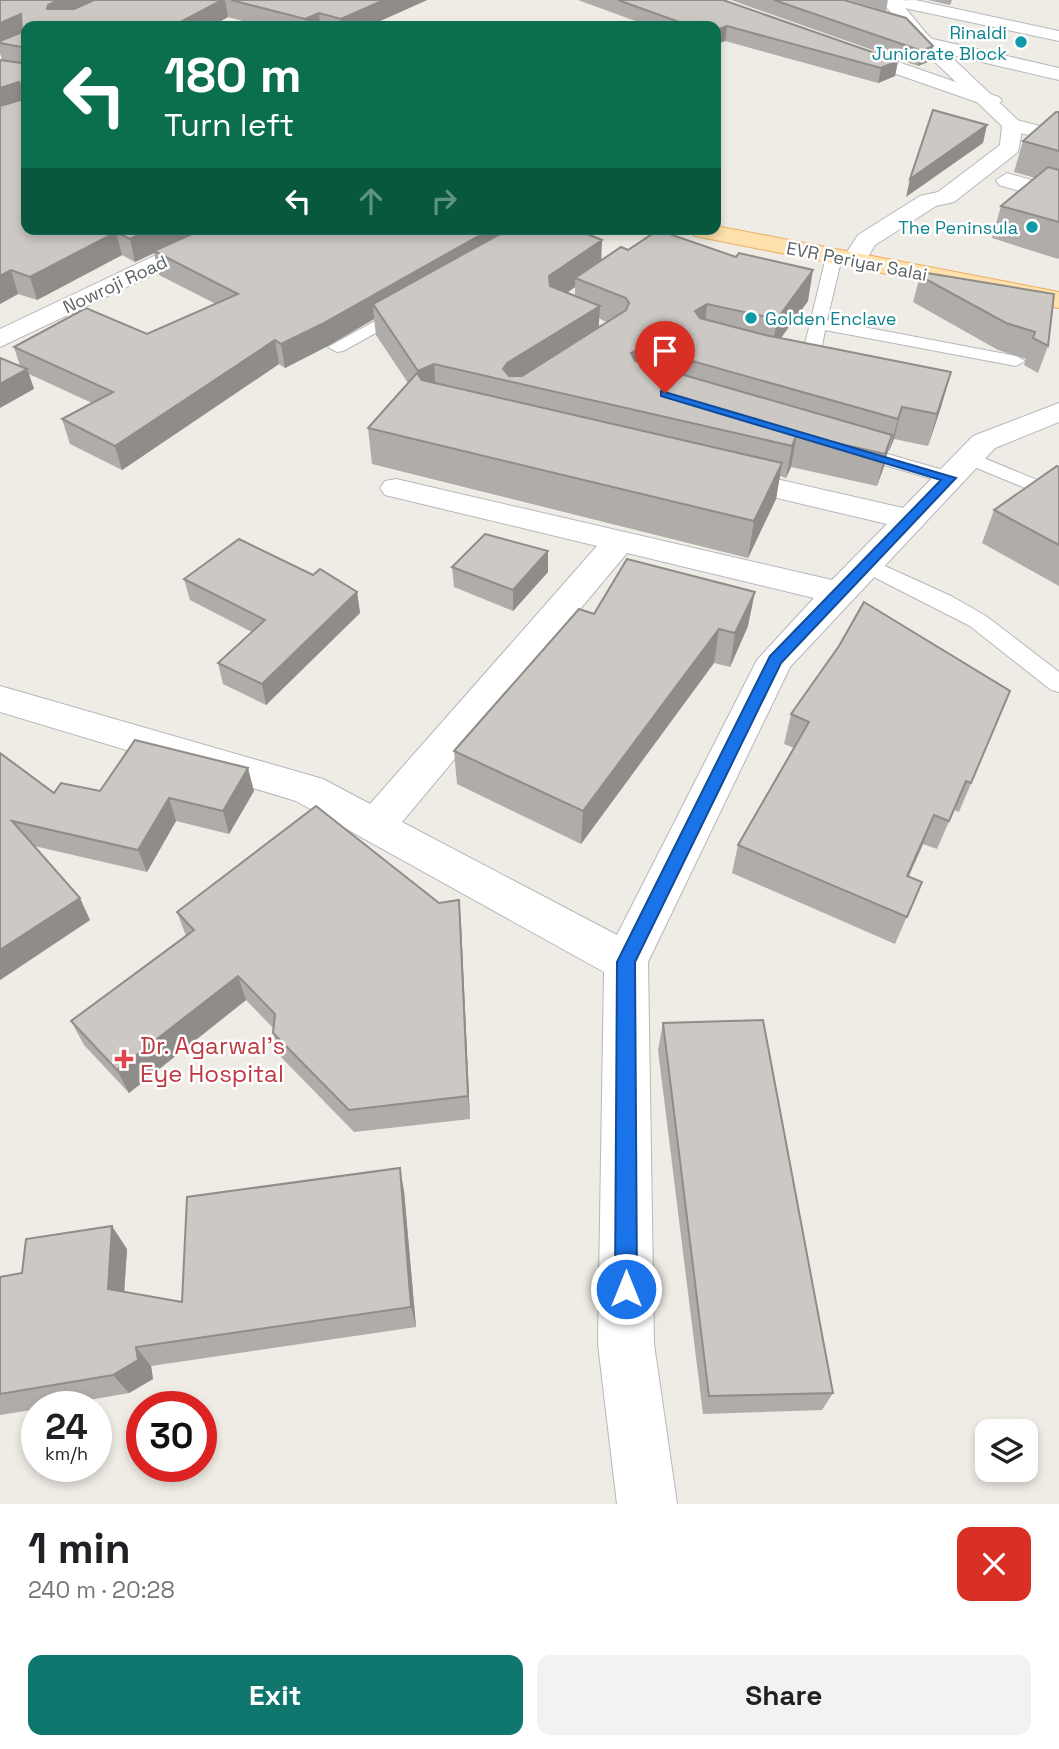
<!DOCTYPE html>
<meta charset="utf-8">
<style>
:root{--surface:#fff;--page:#f2f2f2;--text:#202124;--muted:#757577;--accent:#0f766e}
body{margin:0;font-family:"Space Grotesk",sans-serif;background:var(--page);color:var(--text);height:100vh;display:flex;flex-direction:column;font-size:26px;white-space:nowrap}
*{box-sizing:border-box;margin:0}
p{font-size:23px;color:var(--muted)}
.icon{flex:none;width:38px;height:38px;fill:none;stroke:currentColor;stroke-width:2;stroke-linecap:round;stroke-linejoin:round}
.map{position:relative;height:1504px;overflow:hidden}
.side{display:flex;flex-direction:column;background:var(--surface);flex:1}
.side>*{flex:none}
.guide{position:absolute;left:21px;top:21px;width:700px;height:214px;border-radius:14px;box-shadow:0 4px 10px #0003;background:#0b6e4f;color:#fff;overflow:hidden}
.controls{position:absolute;left:975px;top:1419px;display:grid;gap:14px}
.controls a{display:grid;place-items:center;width:63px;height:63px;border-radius:14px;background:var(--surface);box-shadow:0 4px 10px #0003;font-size:35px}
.speed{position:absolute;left:21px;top:1391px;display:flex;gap:14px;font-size:35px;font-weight:700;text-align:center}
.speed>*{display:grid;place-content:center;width:91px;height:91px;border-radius:50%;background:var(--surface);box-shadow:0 4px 10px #0003;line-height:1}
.speed small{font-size:18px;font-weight:400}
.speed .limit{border:10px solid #d22;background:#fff;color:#111}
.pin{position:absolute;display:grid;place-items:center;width:60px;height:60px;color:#fff;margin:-72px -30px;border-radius:50% 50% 50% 0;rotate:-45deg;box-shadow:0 0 7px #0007}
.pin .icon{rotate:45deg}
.me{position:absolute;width:77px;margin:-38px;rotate:0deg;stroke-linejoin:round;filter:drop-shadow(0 0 5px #0008)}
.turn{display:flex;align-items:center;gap:24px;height:147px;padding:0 28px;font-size:32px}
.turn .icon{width:91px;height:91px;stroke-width:2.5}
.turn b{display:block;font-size:49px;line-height:60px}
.lanes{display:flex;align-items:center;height:66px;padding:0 28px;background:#0003;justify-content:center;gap:35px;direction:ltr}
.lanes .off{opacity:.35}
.round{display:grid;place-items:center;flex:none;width:74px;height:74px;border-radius:14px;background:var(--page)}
.summary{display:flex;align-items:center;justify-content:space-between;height:119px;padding:0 28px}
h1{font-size:42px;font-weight:700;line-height:52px}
.action{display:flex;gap:14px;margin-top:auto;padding:14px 28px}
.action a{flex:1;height:80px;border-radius:14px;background:var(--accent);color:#fff;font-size:28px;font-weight:700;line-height:80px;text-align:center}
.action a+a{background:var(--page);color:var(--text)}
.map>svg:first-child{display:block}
</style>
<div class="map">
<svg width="1059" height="1504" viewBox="0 0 1059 1504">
<rect width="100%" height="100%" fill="#efebe5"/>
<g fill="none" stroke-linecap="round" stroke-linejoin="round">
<!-- service casing -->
<g stroke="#b5b8bb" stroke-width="2">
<g id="service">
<path d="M666,229H683L647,256H637V250Z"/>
<path d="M834,252L842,257L827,320L1016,356L1025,361L1016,366L825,330L822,346L804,363H780L777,359L780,355L794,354L805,344L826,257Z"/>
<path d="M404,305L412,310L410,314L343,351L337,352L328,347Z"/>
<path d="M853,444L957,474L960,478L950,484L846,454L843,450Z"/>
<path d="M969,452L1059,489V502L962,462L959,458Z"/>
<path d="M867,558L951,596L986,616L1059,672V692L1051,690L970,626L860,570L856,565L860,560Z"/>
</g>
</g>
<!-- minor casing -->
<g stroke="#b5b8bb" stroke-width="2">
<g id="minor">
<path d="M915,0L1059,31V41L895,6L886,1Z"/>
<path d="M924,37L1059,68V80L917,47L915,43L917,39Z"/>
<path d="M849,45L999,97L1002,101L992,107L985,105L842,55L840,51L842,47Z"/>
<path d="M1013,119L1059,131V143L1006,129L1003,125Z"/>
<path d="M1007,173L1059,188V202L999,185L996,180Z"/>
<path d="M211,229H243L239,234L0,347V329Z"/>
<path d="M1059,403V422L995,448L790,667L648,962L654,1344L677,1504H617L598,1344L604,972L296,801L0,712V686L323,779L370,804L597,546L385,495L380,488L385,481L396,479L832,580L887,524L717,484L713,477L717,470L728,468L903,508L973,436ZM627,553L814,598L757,660L617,935L402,822Z"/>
</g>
</g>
<!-- tertiary casing -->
<g stroke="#b5b8bb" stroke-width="2">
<path id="tertiary" d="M886,0H904L902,4L926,33L1023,125L1018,152L954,202L936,206L875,245L863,265H845L842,260L858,235L920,196L938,192L1000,145L1002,126L913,41L884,4Z"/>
</g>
<!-- primary casing -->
<g stroke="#f0ac5d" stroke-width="2">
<path id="primary" d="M716,226L1059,292V308L695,236L683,229H716Z"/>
</g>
<!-- service -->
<use href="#service" fill="#fff" fill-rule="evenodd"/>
<!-- minor -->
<use href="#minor" fill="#fff" fill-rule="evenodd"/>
<!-- tertiary -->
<use href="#tertiary" fill="#fff" fill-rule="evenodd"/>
<!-- primary -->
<use href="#primary" fill="#fee1ab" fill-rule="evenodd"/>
</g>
<!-- wall -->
<g fill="#afaca9" fill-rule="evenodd">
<path d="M0,0H427L369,26H262L228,17L212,26H26V229H575L601,260L628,250L808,301L781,338L942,404L928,446L894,439L889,451H888L877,486L791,467L786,478L780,476L776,499L748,558L372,464L368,428L408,383L376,335L374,319L326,347L285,368L279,364L122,470L70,444L62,419L92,403L29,374L34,389L20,366L14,347L147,334L216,304L159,275L154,253L135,262L122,255L37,300L18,294L0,304V60H2L0,53ZM575,287V296L567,293ZM599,318L604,321L608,322L599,328Z"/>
<path d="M578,0H723L898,61L895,76L878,83L725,41L716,26H649Z"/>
<path d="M731,0H844L906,18L930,61L918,66Z"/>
<path d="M848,0H888L886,11Z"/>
<path d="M928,0H952L950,5Z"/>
<path d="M1059,112V258L1058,259L992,238L1001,206L1035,178L1014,172L1023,141Z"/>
<path d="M921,272L1054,294L1048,346L1038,373L1024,365L1026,359L998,350L913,302Z"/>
<path d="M1059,467V586L982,543L994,510Z"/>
<path d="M548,551V572L513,611L454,587L452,567Z"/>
<path d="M313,575L357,592L360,613L266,705L223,684L218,663L252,632L190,600L184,579Z"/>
<path d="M594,614L748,626L730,667L714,663L581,844L457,784L454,751Z"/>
<path d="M1010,691L959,812L954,810L937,849L923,844L909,876L922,882L895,944L732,873L738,845L794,748L784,744L791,714Z"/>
<path d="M0,753L54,793L100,791H254L229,834L176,821L147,872L34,846L90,920L0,980Z"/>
<path d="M177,912L461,925L470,1119L354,1132L281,1057L273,1033L274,1029L246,1000L129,1093L84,1045L71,1021L186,936Z"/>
<path d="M663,1023L833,1393L822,1410L703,1414L658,1050Z"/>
<path d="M404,1191L416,1327L151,1366L153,1379L129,1393L49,1407H37V1409L0,1415V1277L22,1273L127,1249L124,1292L182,1302Z"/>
</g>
<!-- shaded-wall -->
<g fill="#8f8c89">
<path d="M58,0H103L53,24L47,9L48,5Z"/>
<path d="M222,0H225L228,17L212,26H173Z"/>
<path d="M384,0H427L369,26H342L341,19Z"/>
<path d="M319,13L320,26H306L305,19Z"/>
<path d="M21,14L26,32L0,43V23Z"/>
<path d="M727,26L725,41L716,45V30Z"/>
<path d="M933,46L930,61L918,66L922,51Z"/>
<path d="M898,61L895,76L878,83L881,68Z"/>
<path d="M19,82L25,102L0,110V88Z"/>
<path d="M987,125L983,143L906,197L910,179Z"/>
<path d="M151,229H204L154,251V253L135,262L130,239Z"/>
<path d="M491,229H513L373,304L374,319L326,347L285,368L281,344Z"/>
<path d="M116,232L122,255L37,300L30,277Z"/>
<path d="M602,240L601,269L575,278V287L548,306L549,276Z"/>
<path d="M11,270L18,294L0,304V276Z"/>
<path d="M813,270L808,301L772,350L777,319Z"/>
<path d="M707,304L704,334L695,311Z"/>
<path d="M600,306L598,337L524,384L503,380V369L507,363Z"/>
<path d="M275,340L279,364L122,470L115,446Z"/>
<path d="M643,347L641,378L631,353Z"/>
<path d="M434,364L436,395L421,403L418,371Z"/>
<path d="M27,369L34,389L0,408V384Z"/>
<path d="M951,372L942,404L928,446L937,414Z"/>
<path d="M902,407L894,439L889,451L898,419Z"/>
<path d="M797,434L791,467L786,478L792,446Z"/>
<path d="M892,435L884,467L877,486L885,454Z"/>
<path d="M782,463L776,499L748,558L754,521Z"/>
<path d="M548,551V572L513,611V590Z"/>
<path d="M357,592L360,613L266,705L262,684Z"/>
<path d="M755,592L748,626L730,667L735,633Z"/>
<path d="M719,629L714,663L581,844L583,811Z"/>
<path d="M248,768L254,791L229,834L223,811Z"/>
<path d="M169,798L176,821L147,872L138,850Z"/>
<path d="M934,815L923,844L896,904L907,876Z"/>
<path d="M80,898L90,920L0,980V950Z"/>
<path d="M459,900L461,925L470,1119L468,1096Z"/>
<path d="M238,976L246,1000L129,1093L117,1070Z"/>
<path d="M400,1168L404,1191L416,1327L411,1307Z"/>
<path d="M112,1226L127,1249L123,1310L108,1289Z"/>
<path d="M136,1347L151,1366L153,1379L129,1393L113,1375Z"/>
</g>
<!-- building -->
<g fill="#ccc8c4" stroke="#8f8c89" stroke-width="2">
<path d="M0,0H58L48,5L47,9H74L94,0H222L173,26H26V90L23,91L19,82L0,88V60L22,63V47L0,43V41L22,32L21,14L0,23Z"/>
<path d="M231,0H384L341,19L319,13L305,19Z"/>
<path d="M618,0H723L898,61L881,68L727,26L716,30V26H695L682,23Z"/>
<path d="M774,0H844L906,18L933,46L922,51Z"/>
<path d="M23,96H26V229H151L130,239L116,232L30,277L11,270L0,276V106L21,100Z"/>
<path d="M933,110L987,125L910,179Z"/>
<path d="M1056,112H1059V151L1023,141Z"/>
<path d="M1048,167L1059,170V222L1001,206Z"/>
<path d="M203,229H491L322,324L281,344L275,340L115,446L62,419L113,392L14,347L86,308L147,334L238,294L154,251Z"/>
<path d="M509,229H575L602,240L549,276L550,286L600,306L507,363L503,369L509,376H522L626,310L629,303L626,298L575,278L621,247L628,250L658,230L736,257L739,253L813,270L777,319L707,304L695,311L700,318L765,335L951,372L937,414L902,407L898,419L643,347L631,353L635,361L892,435L885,454L797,434L792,446L434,364L418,371L373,304Z"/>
<path d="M921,272L1054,294L1048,346L1033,338L1035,332L1006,323L920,276Z"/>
<path d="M0,358L27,369L0,384Z"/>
<path d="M417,373L422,380L782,463L754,521L368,428Z"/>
<path d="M1057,466L1059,467V545L994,510Z"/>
<path d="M485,534L548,551L513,590L452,567Z"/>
<path d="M239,539L313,575L320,569L357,592L262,684L218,663L265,620L184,579Z"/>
<path d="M627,559L755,592L735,633L719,629L583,811L454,751L579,609L594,614Z"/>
<path d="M864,602L1010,691L971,783L966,781L949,821L934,815L907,876L922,882L907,917L738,845L809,722L791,714L839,646Z"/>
<path d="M135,740L248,768L223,811L169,798L138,850L12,821L80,898L0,950V753L54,793L61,783L100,791Z"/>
<path d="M316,806L439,903L459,900L468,1096L349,1110L273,1033L275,1014L238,976L117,1070L71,1021L194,930L177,912Z"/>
<path d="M763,1020L833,1393L709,1396L663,1023Z"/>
<path d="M400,1168L411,1307L136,1347L138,1360L113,1375L0,1394V1277L22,1273L26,1239L112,1226L108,1289L182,1302L187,1197Z"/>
</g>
<!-- route -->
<path fill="#1a73e8" stroke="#114b97" stroke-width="2" d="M661,391L956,478L781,663L635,962L637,1289L634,1297L626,1300L618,1297L615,1289L617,962L770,656L941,480L661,396Z"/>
<!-- markers -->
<g fill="#0f9aa8" stroke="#fff" stroke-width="2.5">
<circle cx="1021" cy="42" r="7"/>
<circle cx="1032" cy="227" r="7"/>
<circle cx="751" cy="318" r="7"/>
</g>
<path fill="#e0444e" stroke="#fff" stroke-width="2.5" d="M120.5 1048.5h7v7h7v7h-7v7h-7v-7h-7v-7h7z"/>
<g text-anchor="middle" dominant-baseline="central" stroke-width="5" stroke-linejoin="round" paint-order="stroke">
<!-- far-culture labels -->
<g font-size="18" fill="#0d838f" stroke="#fff" text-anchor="end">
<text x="1007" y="32">Rinaldi<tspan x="1007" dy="21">Juniorate Block</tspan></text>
<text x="1018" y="227">The Peninsula</text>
<text x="765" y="318" text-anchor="start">Golden Enclave</text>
</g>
<!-- far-street labels -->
<g font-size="18" fill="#5c6265" stroke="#fff">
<text transform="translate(857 261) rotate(11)">EVR Periyar Salai</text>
<text transform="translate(115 284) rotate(-25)">Nowroji Road</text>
</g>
<!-- near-health labels -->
<g font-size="24" fill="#be3a42" stroke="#fff" text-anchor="start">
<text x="140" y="1045">Dr. Agarwal's<tspan x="140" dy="28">Eye Hospital</tspan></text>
</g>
</g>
</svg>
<div class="controls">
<a><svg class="icon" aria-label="layers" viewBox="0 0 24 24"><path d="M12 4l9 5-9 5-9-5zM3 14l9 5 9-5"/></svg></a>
</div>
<div class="speed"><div>24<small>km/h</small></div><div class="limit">30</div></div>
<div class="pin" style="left:665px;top:393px;background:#d93025"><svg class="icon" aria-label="arrive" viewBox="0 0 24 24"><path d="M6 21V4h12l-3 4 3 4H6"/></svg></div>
<svg class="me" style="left:626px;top:1289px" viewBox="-20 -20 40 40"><circle r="17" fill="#1a73e8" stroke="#fff" stroke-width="3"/><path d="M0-11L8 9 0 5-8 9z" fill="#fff"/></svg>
<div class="guide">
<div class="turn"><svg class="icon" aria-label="left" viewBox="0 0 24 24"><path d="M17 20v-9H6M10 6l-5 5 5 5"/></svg><div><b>180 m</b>Turn left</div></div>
<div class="lanes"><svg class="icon" aria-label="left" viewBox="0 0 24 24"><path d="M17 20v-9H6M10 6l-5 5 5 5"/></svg><svg class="icon off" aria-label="ahead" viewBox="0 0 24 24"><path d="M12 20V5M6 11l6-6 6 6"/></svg><svg class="icon off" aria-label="right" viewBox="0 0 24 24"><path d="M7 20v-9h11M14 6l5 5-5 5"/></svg></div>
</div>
</div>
<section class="side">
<div class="summary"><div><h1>1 min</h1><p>240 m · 20:28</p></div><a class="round" style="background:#d93025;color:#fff"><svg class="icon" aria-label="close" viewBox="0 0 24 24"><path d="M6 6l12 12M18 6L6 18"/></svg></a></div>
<div class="action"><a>Exit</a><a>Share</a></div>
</section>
